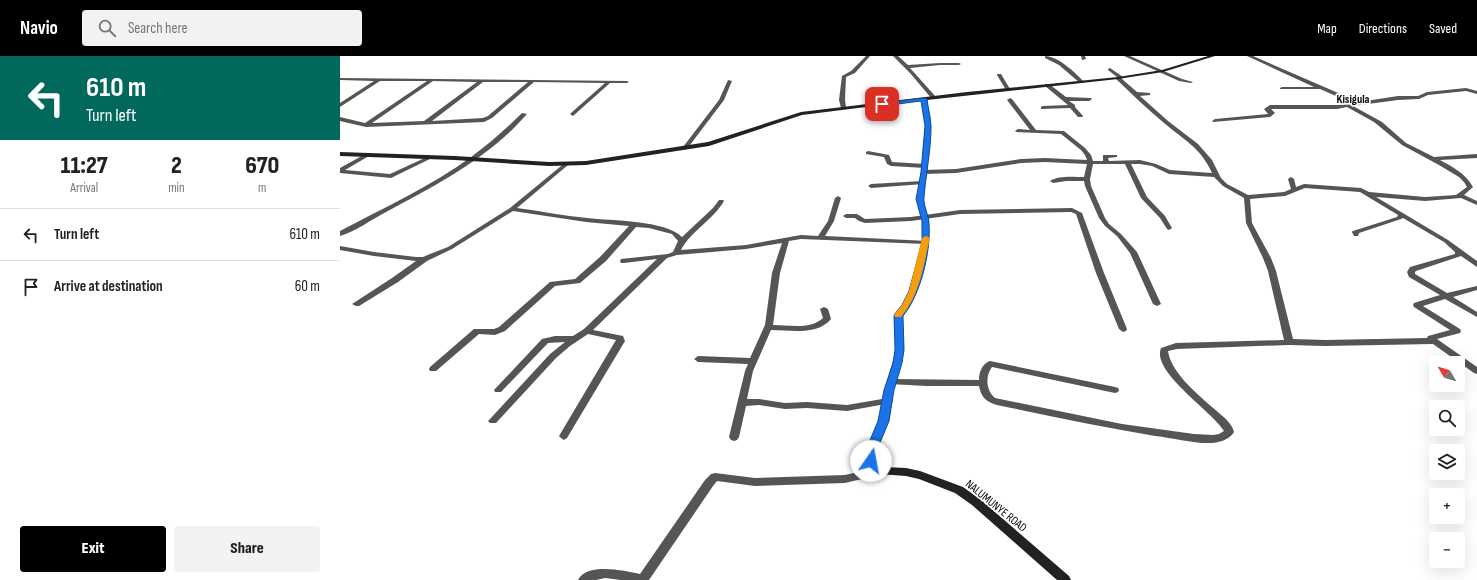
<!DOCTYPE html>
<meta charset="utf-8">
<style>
:root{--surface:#fff;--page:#f2f2f2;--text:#222;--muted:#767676;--line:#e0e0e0;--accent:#000}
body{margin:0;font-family:"Sofia Sans Condensed",sans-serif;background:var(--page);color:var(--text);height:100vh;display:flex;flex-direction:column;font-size:15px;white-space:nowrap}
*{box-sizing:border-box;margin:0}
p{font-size:13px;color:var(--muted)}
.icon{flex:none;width:22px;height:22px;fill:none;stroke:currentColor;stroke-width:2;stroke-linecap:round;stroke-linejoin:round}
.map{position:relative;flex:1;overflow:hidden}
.sheet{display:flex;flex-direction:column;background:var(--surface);width:340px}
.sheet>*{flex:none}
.hud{background:#00695c;color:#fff;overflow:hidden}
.needle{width:26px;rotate:308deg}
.tools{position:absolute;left:1089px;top:300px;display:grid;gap:8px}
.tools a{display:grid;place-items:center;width:36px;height:36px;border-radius:4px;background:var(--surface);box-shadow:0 4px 16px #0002;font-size:20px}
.pin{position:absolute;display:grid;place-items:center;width:34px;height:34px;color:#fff;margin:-17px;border-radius:8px;box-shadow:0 2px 6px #0006}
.me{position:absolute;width:44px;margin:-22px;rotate:12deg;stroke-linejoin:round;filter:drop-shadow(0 0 3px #0008)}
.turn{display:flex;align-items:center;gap:14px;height:84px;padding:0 20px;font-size:18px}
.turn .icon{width:52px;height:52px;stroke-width:2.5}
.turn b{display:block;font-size:28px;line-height:34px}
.eta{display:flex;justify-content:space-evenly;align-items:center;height:68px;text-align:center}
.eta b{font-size:24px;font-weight:800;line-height:28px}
.button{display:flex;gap:8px;margin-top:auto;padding:8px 20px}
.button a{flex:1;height:46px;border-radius:4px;background:var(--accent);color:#fff;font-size:16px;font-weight:800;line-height:46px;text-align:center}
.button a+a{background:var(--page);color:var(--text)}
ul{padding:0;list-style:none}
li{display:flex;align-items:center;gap:12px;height:52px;padding:0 20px;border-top:1px solid var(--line)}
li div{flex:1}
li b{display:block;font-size:15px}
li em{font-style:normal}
header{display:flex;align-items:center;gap:24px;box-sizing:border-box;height:56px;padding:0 20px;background:var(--accent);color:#fff}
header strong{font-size:19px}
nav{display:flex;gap:22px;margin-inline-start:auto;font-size:14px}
.search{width:280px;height:36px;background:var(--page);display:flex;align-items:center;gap:10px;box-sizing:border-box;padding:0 14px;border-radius:4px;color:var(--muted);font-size:15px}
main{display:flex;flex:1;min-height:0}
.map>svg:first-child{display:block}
</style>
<header>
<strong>Navio</strong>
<div class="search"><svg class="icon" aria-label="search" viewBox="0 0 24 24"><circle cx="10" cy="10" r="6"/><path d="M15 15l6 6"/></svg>Search here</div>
<nav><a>Map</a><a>Directions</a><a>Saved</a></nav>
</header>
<main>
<section class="sheet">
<div class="hud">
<div class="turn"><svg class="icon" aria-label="left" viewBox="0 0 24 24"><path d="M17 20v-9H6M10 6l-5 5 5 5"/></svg><div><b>610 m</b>Turn left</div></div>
</div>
<div class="eta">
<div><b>11:27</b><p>Arrival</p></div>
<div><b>2</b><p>min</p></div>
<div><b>670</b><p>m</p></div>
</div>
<ul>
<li><svg class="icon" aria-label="left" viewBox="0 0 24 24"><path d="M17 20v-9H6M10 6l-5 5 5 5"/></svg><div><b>Turn left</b></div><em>610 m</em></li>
<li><svg class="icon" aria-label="arrive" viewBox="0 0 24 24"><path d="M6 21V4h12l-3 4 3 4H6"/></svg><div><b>Arrive at destination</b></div><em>60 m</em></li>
</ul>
<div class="button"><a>Exit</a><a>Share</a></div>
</section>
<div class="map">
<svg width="1137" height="524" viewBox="0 0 1137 524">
<rect width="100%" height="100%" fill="#fff"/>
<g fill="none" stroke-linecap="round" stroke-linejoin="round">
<!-- street -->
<g fill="#555" fill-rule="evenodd">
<path d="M526,0H530L515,17L506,21L505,44L506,51L501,52L499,44L502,20L511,15Z"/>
<path d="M553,0H558L568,9L600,7H619L621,8L619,9H600L570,12L596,41V43H592L570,17Z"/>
<path d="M705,0C718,0 736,17 744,26L740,27L719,9L705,2Z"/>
<path d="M741,0H745L746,3L742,4Z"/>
<path d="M784,0H790L842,23L853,26L851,27L839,25Z"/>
<path d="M907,0H913L1019,46L1058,40H1078L1087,36L1126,32L1137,35V38L1126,35L1088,39L1079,43L1058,44L1013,50L1042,66L1066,87L1094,101L1137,98V102L1100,104C1113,111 1126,118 1133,131L1124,139L1137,145V149L1121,142L1085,145L1036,141L1108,184L1137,205V211L1121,200L1076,215L1075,216V218L1107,237L1137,230V234L1113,241L1137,256V261L1105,243L1083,250L1120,273L1121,275L1120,277L1097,283L1137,311V318L1134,317L1093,288L985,290L949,289L837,293L828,295C831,318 862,342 879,357C885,362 892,368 894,376C890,383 881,386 873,387C854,388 834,382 815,380C762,371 710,360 657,349C646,346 641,341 639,330H587L549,328L548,326L549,324L552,323L639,324C639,316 642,308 650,305L775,331L778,332L779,334L778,336L775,337L652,311C645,320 646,335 655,342L782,368L854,378L873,379L879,378L884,375C873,356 811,316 821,292L836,287L944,284L928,215L923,202L906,167L904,142L883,130L874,121L829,118L812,110L800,108H791L807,141L825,160L832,172L829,174L827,173L820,162L801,142L785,108H753L750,123L751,130L765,162L769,168L781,178L797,196L821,248L817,250L813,248L790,197L777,180L765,170L759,162L745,130L744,125H726L713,127L710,125C719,119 734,121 744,121L747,108L705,106L681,107L616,117L584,118L581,116L584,114L616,113L681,103L705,102L747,104L745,99L741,94L721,78L676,76L675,75L678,73L690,74L667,44L670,42L672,43L696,74L724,75L745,92L751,99L753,105H763V99H777V101L768,102L769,105L800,104L816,108L830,114L872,117C860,91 844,84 824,67C807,53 792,38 776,23L777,21L768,14V13L770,12L783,21L782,23L797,36L810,37V39L800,40L828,65L858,88L872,104L881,122L887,128L908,139L944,136L951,133L948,123L951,121L954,123L956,131L964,128L1021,132L1029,136L1085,141L1116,139L1127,131L1124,126L1119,121L1099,109L1062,89L1034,66L1007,51L997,53H931L935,57L930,61L873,66L872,65L875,63L928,58L924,53L930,49H997L1012,47L980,33H940V32L942,31H974ZM965,132L1020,136L1058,159L1057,161L1013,175L1012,176L1014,180H1018L1019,177L1061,163L1063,162L1104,186L1115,196V198L1070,211L1067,216L1069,221L1100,239L1074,247L1073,249L1074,251L1110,274L1088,280L1087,282L985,284L953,283L936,215L931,202L912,167L910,143L945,140Z"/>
<path d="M657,18H661L670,33V34H666L657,19Z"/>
<path d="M0,22L287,25L289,26L287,27H270L233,60L230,58L231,57L265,27L194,26L152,62L144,66L26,71L0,65V61L25,67L87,25H40L0,51V47L34,25L0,24ZM93,25L137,26L84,65L32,67ZM143,26H188L148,60L143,62L92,65Z"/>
<path d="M388,24L392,25L384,44L347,93H343V91L379,44Z"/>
<path d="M705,28H709L726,41L751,42L752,43L749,45H729L735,49V51L743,60L742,61H738L730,52L701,53V51L703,50L728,49L705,30Z"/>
<path d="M182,57L187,58C149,102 96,129 46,156C32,163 15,176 0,180V175C43,152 92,130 131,101C149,88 166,73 182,57Z"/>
<path d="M528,95L549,99L552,106L585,108L588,110L585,112L551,110L547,108L544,101L526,98V96Z"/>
<path d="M27,97L30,99L29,100L5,114L50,118L89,100L94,101L51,122L0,117V112Z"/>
<path d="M226,106L228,107V109L177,152C201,155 224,160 247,162C272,165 325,164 342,181L373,152L379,144H383L384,145C373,164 351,175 341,194L406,189L461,179L478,180L488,165L495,142L498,140L501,142L494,165L485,180L588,185L589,186L588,187L586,188L461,183L449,185L440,217L433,269C449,269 470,274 483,262L480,253L484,251L488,253L491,263C477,280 450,274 431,274L413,315L407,343H419L445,347L467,346L507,349L548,342L551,343L553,345L551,347L507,355L467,352L445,353L419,349L406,350L399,381L397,384L394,385L391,384L389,381L405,315L408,308L358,306L354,303L358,300L410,302L425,269L432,217L442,187L406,193L337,199L327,202L253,274L283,280L285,285L227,382L224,384L221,382L219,380L276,284L248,278L230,290L216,302L156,367H150L148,365L150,363L210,298L225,286L208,287L161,336H155L154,334L202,283L215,280H233L244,273L317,203L284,207H281L280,205L281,203L328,198L333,196L338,185L332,178L309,172L296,171L266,205L240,227L215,230L165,275L155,279L139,278L96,315H90L89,313L90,311L134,273H154L159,271L210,226L235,223L260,201L289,170L246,166L173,155L112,193L87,205L58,226L19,250H16L12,248L52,222L76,205L34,200L0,194V190L34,196L76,201H83L90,198L108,191L170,152Z"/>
<path d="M582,125L585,127L584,128L531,132L528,130L531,128Z"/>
<path d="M732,152L742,157L764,217L787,273L786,275L783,276L779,273L756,217L736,158L731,156L620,158L571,165L525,167L519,165L515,162H506L503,160L506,158H517L525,163L571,161L620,154Z"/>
<path d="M536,408L540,409L541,412L540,415L530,421L505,427L415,430L377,425L373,430L309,524H281L265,522L256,524H238C247,506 285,515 300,518L365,424L371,418L375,417L415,422L505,419L523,415Z"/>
</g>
<!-- secondary -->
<path fill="#222" fill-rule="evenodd" d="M868,0H875L823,16L778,23L587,44L591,70L587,116L583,143L589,165V186L577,235L570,250L562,259L564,294L553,334L549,365L539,389L536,404L540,409L544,411L566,412L580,415L623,431L640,443L729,520L731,524H717L632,449L615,437L579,423L566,420L539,418L532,415L526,405L529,389L539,365L545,334L556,294L554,259L562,249L569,235L583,186V165L577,143L581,116L585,70L582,44L462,59L369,90L246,109L209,110L115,104L0,100V96L115,100L209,106L246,105L368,86L461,56L627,36L778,21L822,14Z"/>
</g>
<!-- route -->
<path fill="#1a73e8" stroke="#114b97" d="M584,42L587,43C588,52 591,62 591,71C591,94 586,117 584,141C583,150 589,159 589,168C591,195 581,238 563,260L564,294L562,307L554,334L549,365L539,389L535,408L531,409L527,408L525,405L528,389L538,365L544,334L553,307L555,294L554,259L562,249L569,235L582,186V165L576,143L581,116L585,70L581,45L542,50L539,48L542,47Z"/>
<!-- slow -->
<path fill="#f59e0b" d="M586,180L590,182C583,210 580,239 561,261H555L554,259L562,249L569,235L582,182Z"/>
<g text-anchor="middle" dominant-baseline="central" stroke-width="3.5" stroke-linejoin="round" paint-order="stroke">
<!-- far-quarter labels -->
<g font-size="12" font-weight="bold" fill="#000" stroke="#fff">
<text x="1013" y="43">Kisigula</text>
</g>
<!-- street labels -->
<g font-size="12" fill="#000" stroke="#fff">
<text transform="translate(656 450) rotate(39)">NALUMUNYE ROAD</text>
</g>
</g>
</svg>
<div class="tools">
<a><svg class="needle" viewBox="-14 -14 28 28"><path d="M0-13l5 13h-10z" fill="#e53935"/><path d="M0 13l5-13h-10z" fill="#767676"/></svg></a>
<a><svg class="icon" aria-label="search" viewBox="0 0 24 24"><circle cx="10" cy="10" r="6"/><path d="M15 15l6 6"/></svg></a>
<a><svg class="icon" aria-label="layers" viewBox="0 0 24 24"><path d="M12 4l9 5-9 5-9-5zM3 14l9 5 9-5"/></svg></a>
<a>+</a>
<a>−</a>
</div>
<div class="pin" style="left:542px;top:48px;background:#d93025"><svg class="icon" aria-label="arrive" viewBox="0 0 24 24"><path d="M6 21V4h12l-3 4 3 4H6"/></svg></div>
<svg class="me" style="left:531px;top:405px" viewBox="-20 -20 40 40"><circle r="19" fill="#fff"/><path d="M0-13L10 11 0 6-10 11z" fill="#1a73e8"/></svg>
</div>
</main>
